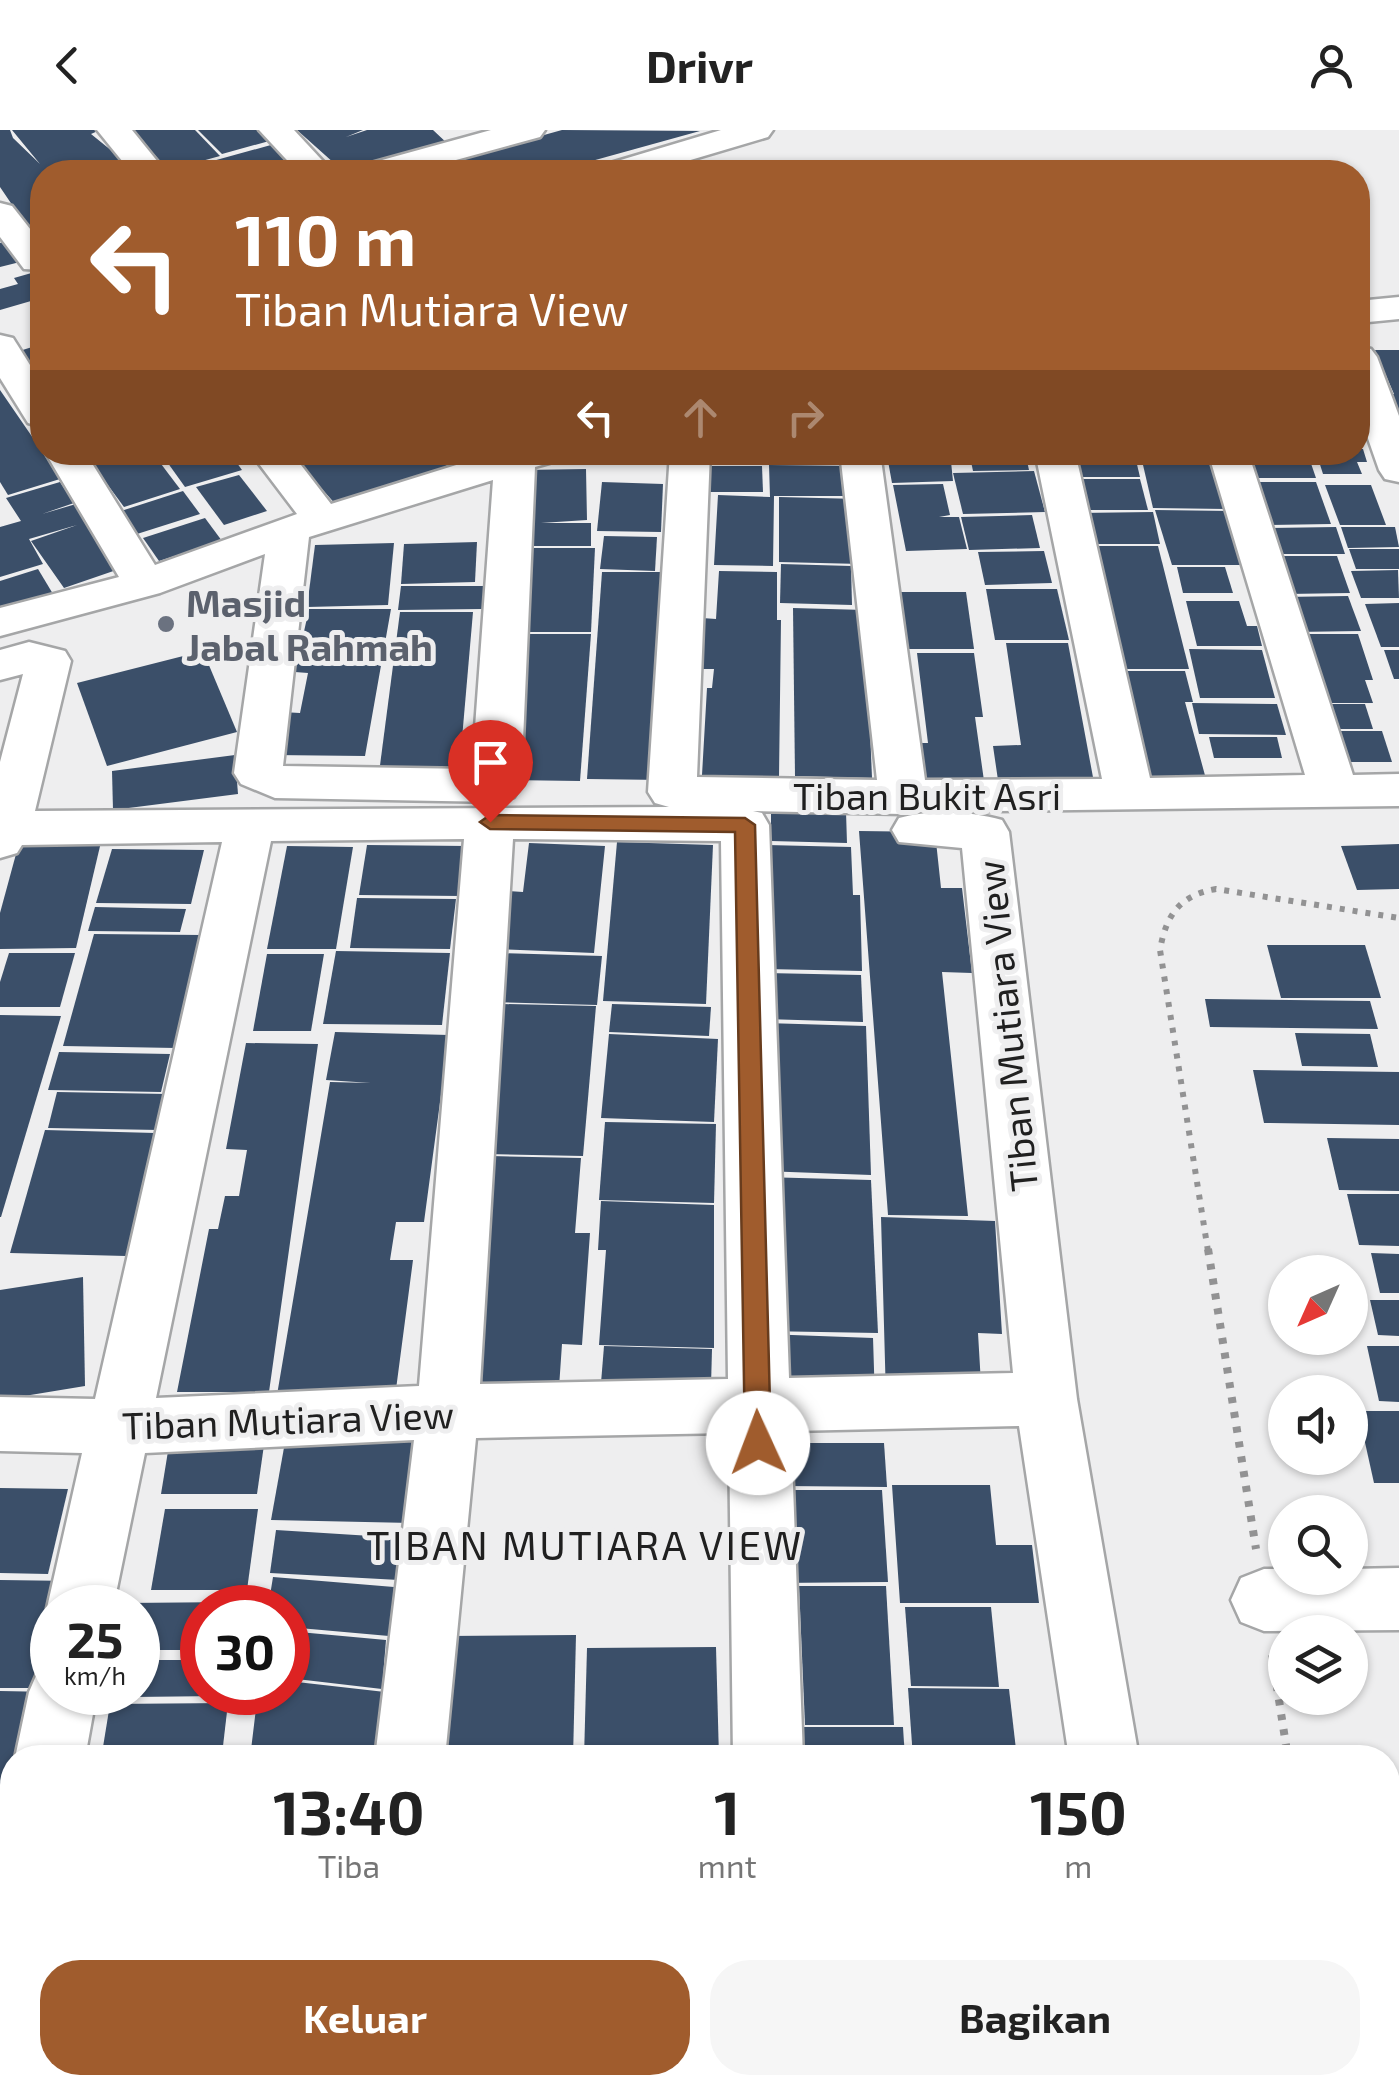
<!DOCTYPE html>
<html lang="id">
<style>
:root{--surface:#fff;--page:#f6f6f6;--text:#222;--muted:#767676;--accent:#a05c2d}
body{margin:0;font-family:"Exo 2",sans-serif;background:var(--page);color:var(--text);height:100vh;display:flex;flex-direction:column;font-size:38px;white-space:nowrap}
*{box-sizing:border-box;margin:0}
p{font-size:32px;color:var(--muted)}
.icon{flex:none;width:55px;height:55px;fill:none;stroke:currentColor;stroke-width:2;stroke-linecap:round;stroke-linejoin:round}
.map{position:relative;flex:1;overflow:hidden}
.details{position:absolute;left:0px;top:1615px;width:1400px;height:350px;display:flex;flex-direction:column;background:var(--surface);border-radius:40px 40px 0 0;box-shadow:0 2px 8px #0004}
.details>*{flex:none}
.hud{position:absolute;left:30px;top:30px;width:1340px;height:305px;border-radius:40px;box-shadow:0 2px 8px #0004;background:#a05c2d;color:#fff;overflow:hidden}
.needle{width:65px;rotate:225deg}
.fabs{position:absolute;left:1268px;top:1125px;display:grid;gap:20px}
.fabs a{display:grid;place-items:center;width:100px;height:100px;border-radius:50%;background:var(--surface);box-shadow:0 2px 8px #0004;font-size:50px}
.speed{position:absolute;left:30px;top:1455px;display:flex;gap:20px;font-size:50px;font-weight:700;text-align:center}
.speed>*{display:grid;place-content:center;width:130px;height:130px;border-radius:50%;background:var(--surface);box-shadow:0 2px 8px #0004;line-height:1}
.speed small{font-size:25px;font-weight:400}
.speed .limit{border:15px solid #d22;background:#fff;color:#111}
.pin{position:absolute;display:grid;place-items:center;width:85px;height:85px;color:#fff;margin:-102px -42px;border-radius:50% 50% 50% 0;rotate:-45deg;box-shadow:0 0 10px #0007}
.pin .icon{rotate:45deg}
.me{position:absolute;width:110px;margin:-55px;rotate:358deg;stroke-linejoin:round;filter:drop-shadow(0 0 8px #0008)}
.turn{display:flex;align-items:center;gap:35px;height:210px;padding:0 40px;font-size:45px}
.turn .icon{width:130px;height:130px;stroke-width:2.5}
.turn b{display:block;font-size:70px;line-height:85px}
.lanes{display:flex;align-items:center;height:95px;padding:0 40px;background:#0003;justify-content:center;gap:50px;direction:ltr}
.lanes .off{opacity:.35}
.eta{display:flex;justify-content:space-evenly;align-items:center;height:170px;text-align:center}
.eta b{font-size:60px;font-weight:700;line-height:70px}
.primary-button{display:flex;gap:20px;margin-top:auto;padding:20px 40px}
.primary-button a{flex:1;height:115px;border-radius:40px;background:var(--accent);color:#fff;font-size:40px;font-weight:700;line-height:115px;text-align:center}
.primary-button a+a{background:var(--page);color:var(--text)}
header{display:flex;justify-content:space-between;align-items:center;height:130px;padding:0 40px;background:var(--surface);font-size:45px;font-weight:700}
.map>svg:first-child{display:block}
</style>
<header><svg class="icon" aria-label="back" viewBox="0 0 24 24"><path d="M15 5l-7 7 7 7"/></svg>Drivr<svg class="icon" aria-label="person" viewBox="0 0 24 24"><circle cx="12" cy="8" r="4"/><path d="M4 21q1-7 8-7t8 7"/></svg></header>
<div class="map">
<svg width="1399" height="1965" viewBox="0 0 1399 1965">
<rect width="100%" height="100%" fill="#eeeeef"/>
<!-- building -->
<g fill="#3b4f69">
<path d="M0,0H10L13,8L40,34L12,0H100L91,4L128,34L118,37L124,42H42V119L0,57Z"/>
<path d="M131,0H195L220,26L169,40Z"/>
<path d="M198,0H272L280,8L222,24Z"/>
<path d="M297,0H363L346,7L367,0H433L449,15L344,42Z"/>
<path d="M562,0L700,1L552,42H410Z"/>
<path d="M278,13L297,30L251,42H173Z"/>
<path d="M6,111L20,132L0,137V113Z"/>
<path d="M42,140V177L37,179L31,171L0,180V159L18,154L14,148Z"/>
<path d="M42,214V258L16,222Z"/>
<path d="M1375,220H1399V294L1386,264H1394Z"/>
<path d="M0,260L33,308L60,349L8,365L0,352Z"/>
<path d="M1358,319H1363L1367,332H1357L1362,344H1323L1316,322Z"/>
<path d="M88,322H152L180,359L124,377L85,324Z"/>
<path d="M160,322H229L242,340L185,357Z"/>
<path d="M322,322H434L449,338L338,377L297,331Z"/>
<path d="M694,322H766L767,332L693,331Z"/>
<path d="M772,322H834L835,333L772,332Z"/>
<path d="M894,322H950L953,351L892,353L888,331H896Z"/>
<path d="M969,322H1025L1029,340L973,341Z"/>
<path d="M1069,322H1134L1140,347H1075Z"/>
<path d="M1140,322H1212L1226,379L1153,378Z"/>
<path d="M1237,322H1307L1316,348H1245Z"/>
<path d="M769,335L852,336L854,366H774L773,436L714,435L718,365L770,367Z"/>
<path d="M700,336H762L763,362H699Z"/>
<path d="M586,339L587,390L541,393H591V416H517L522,340Z"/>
<path d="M1034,341L1045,382L963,384L953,343Z"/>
<path d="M239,345L267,381L224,395L196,357Z"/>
<path d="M1074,349H1140L1148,380H1081Z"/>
<path d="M60,352L74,373L42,384L76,374L128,436L64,458L31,411L77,395L29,409L43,434L0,447V397L21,391L6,368Z"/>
<path d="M602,352L663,354L661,402L597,401Z"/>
<path d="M1247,352H1316L1331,394L1266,395Z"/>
<path d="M943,354L950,385L939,387H959L967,419L906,421L893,355Z"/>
<path d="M1325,355H1371L1386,395H1340Z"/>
<path d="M183,361L200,384L137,404L121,381Z"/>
<path d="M779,367L859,369L861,434L779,432Z"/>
<path d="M1155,380L1230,381L1240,435H1172Z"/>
<path d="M1153,382L1160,414H1086L1079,383Z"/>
<path d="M1032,385L1040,418L969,420L961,387Z"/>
<path d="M205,388L222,411L159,431L143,408Z"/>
<path d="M1336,397L1345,424H1277L1268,398Z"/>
<path d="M1341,397H1395L1399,417L1348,418Z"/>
<path d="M604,406L657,407L655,441L600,439Z"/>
<path d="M477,412L475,452L401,454L404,414Z"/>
<path d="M394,413L388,475L307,477L315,415Z"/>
<path d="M1086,416H1158L1189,539H1122Z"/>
<path d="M524,418H595L591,502H516Z"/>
<path d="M1349,419H1399V439H1356Z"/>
<path d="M1044,421L1052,453L985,455L978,422Z"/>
<path d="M1275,426H1337L1350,463L1287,464Z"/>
<path d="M781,434L851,436L852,475L780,473Z"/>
<path d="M1177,437H1225L1233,463H1183Z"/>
<path d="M38,439L53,464L0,480V451Z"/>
<path d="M1398,440L1399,468H1361L1351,441Z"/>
<path d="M719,441L777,442V490H781L779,647L702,645L707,558H712L714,539H699L702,488L716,489Z"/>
<path d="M602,442H667L663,650L587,649Z"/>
<path d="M401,456H484L482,479L398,480Z"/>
<path d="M986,459H1057L1069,510H995Z"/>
<path d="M889,462H966L974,519H894Z"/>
<path d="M1348,466L1361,501L1294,502L1283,467Z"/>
<path d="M1186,471H1239L1247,496H1257L1262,516H1197Z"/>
<path d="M1399,473V517H1381L1365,474Z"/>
<path d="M793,478L865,480L872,648L795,646Z"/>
<path d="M309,479H391L365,626L273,625L282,582L300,583L308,543L295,542Z"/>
<path d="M400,482H473L459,643H379Z"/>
<path d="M520,504H591L580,651L503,650Z"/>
<path d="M1289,504H1358L1373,550H1365L1373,573H1326L1318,534H1299Z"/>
<path d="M1006,513H1068L1095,658L999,657L993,616L1021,615Z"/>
<path d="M1189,519L1262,520L1275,568H1200Z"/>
<path d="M1384,520H1399V549H1394Z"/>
<path d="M203,521L237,602L107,636L77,553Z"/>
<path d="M917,523H974L983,587H975L986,665H923L917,613H928Z"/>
<path d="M1120,541H1185L1193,572H1185L1206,649H1144Z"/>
<path d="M1192,573L1277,574L1286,605L1199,604Z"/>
<path d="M1323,574H1365L1373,599H1330Z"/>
<path d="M1333,601H1382L1392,632H1342Z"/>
<path d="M1209,607H1277L1282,628H1214Z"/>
<path d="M235,625L238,664L113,680L112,641Z"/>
<path d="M771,681L846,682L847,713L771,711Z"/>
<path d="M859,701L935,702L941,758H962L972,843L942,842L968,1086L888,1085Z"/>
<path d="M101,712L76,818L0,819V783L19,713Z"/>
<path d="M617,712L713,715L706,874L603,871Z"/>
<path d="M529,713L605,716L594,823L499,819L508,761L523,762Z"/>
<path d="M1399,714V759L1357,760L1341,716Z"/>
<path d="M367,715L467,716L461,766L359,765Z"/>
<path d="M767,715L851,717L853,765H860L862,841L766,839Z"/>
<path d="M287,716L353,717L336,819H267Z"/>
<path d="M112,719L204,720L191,774L96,773Z"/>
<path d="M357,768L456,769L450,819L350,818Z"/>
<path d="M95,777L186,779L180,802L88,801Z"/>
<path d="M94,804L201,805L176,918L63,916Z"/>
<path d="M1267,815H1365L1381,868H1281Z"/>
<path d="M336,821L450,823L442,895L323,894Z"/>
<path d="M9,823H75L60,877H0V852Z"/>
<path d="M496,823L602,826L597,875L491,872Z"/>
<path d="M267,824H324L311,901H253Z"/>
<path d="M766,843L861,845L863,892L765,889Z"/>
<path d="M1205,869L1370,871L1378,899L1210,897Z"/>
<path d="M503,874L596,876L583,1026L486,1024Z"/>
<path d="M612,874L711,877L709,906L609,902Z"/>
<path d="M0,885L61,886L1,1087H0Z"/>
<path d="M765,893L866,896L871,1045L763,1041Z"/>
<path d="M335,902L449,905L424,1092H396L390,1130H413L395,1267L277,1265L330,952L371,953L326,950Z"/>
<path d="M1295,903L1370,904L1378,937L1302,936Z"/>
<path d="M609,904L718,909L714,992L601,988Z"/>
<path d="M246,913L318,914L269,1262H177L209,1099H218L225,1066H239L247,1020L226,1019Z"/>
<path d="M59,922L170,924L161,962L48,960Z"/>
<path d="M1253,940L1399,942V995L1264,993Z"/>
<path d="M57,962L167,964L159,1000L48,998Z"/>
<path d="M605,992L716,994L714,1073L599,1070Z"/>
<path d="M45,1000L155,1003L126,1126L10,1123Z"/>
<path d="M1327,1008L1399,1009V1061L1339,1060Z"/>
<path d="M490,1026L581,1028L575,1103H590L582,1215L562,1214L558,1272L460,1270Z"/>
<path d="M763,1047L871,1050L878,1203L763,1201Z"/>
<path d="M1347,1064H1399V1116L1359,1115Z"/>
<path d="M601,1071L714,1075V1218L599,1215L606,1120H598Z"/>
<path d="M881,1087L995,1091L1002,1204L978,1203L982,1271L886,1268Z"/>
<path d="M1371,1123L1399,1124V1163H1380Z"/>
<path d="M83,1147L85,1256L0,1270V1160Z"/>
<path d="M1370,1170H1399V1206L1378,1205Z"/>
<path d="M765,1204L873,1208L875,1271L764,1267Z"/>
<path d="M604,1216L712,1219L711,1256L601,1253Z"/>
<path d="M1367,1216H1399V1272L1379,1271Z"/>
<path d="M1358,1281H1399V1353H1374Z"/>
<path d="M287,1301H426L412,1393L271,1390Z"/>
<path d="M265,1308L257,1364H161L170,1309Z"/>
<path d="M785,1313H884L887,1357L786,1356Z"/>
<path d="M892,1355H990L996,1415H1032L1039,1473H900Z"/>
<path d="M0,1358L68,1359L48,1444L0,1443Z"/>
<path d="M775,1360H882L888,1452L777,1453Z"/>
<path d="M165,1379H258L247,1460H151Z"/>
<path d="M276,1400L403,1408L399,1450L270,1443Z"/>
<path d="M273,1447L394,1457L389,1506L288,1497V1478H268Z"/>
<path d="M0,1450L73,1451L52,1478L49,1558H0Z"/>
<path d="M799,1456H886L894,1595H805Z"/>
<path d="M236,1472L235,1478H202V1520H138V1478H124L125,1473Z"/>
<path d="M905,1477H991L999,1557L911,1556Z"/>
<path d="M288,1501L386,1510L382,1559L288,1548Z"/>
<path d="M576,1505L573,1628H439L447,1506Z"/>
<path d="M716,1517L719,1628H584L587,1518Z"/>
<path d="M138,1530H202V1562L221,1566L132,1567L138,1562Z"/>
<path d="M288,1551L385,1562L381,1628H250L258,1562H288Z"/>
<path d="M908,1558L1009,1559L1017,1628H913Z"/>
<path d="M0,1561L52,1562L38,1628H12V1725H0Z"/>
<path d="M228,1573L223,1616L103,1617L110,1574Z"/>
<path d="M801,1597H903L905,1628H802Z"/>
<path d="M0,1727L12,1728L2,1786H0Z"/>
<path d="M97,1952H164L161,1965H95Z"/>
<path d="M188,1952H277L274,1965H186Z"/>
<path d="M411,1952H550L549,1965H409Z"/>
<path d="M569,1952H720V1965H568Z"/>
<path d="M788,1952H925L926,1965H789Z"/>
<path d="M944,1952H1046L1047,1965H945Z"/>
</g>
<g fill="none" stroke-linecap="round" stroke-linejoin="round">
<!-- street casing -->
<g stroke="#a5a6a7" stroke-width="5">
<g id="street">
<path d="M97,0H132L166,42H131Z"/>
<path d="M259,0H294L333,42H298Z"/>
<path d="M491,0H545L540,7L412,42H359L364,35Z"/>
<path d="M721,0H773L768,7L650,42H599L604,35Z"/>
<path d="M0,73L12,76L42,114V140L24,139L0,107Z"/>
<path d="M1399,167V189L1358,193V171Z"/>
<path d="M0,205L13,208L42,254V297L28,293L0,248Z"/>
<path d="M1358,216L1371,219L1377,227L1399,286V352L1385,349L1379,340L1358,280Z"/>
<path d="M45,322H85L155,435L297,384L250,322H291L331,374L498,322H562L556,331L535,337L521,656L514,667L497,672L275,668L241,654L234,643L265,424L160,463L0,506V478L119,447ZM493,350L472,639L283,636L309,407Z"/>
<path d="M670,322H710L697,647L877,650L840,322H880L925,650L1102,649L1035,322H1075L1150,648L1305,645L1208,322H1248L1353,645L1399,644V676L910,682L903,684L753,681L762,683L769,695L789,1248L1013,1243L962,718L899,712L892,700L899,688C930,679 971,681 1002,690L1009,702L1077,1269L1139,1628H1069L1019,1296L791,1301L803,1628H733L729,1303L476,1308L445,1628H375L414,1310L145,1323L113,1478H52V1490L47,1478L82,1323L0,1321V1267L95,1269L222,712L22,715L17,723L0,728V632L23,544L0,550V520L29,512L65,521L71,531L35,681L669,677L655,673L648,662ZM464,709L419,1256L156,1268L271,711ZM513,709L721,711L728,1249L480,1254Z"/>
<path d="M1399,1438V1500L1264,1501L1241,1492L1231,1470L1241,1448L1264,1439H1285V1448H1350V1439Z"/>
<path d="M52,1534V1562H97L85,1628H15L29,1562L39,1539Z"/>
<rect x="1388" y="1695" width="11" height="72"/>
<path d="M12,1776V1906L0,1911V1781Z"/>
<path d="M337,1952H413L412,1965H336Z"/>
<path d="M740,1952H816L817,1965H741Z"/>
<path d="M1117,1952H1193L1195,1965H1119Z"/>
</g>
</g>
<!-- path-far1 -->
<path stroke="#929293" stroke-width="6" stroke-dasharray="5 8" stroke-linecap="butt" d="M1208,1121L1160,820C1166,785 1180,765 1216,759L1399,788"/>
<!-- path -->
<g stroke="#929293" stroke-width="8" stroke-dasharray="6 9" stroke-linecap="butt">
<path d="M1208,1119L1256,1419"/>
<path d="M1272,1525L1288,1628"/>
<path d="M1338,1952L1340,1965"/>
</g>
<!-- street -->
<use href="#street" fill="#fff" fill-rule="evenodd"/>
</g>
<!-- route -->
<path fill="#a05c2d" stroke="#683c1d" stroke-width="2.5" d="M490,685L745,688L755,695L771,1313L767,1321H749L745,1313L735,702L490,699L480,692Z"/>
<!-- markers -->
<circle fill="#6b7280" stroke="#eeeeef" stroke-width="4" cx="166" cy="494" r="10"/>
<g text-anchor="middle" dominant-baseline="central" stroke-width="10" stroke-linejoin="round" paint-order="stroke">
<!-- worship labels -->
<g font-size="38" font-weight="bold" fill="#5b616d" stroke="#eeeeef" text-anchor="start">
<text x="186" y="472">Masjid<tspan x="186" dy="44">Jabal Rahmah</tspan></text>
</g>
<!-- street labels -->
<g font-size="38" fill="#202020" stroke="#eeeeef">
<text x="927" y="665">Tiban Bukit Asri</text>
<text transform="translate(1006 896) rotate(-96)">Tiban Mutiara View</text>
<text transform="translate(288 1289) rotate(-2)">Tiban Mutiara View</text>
</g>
<!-- neighbourhood labels -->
<g font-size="40" letter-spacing="2.5" fill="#202020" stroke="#eeeeef">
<text x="585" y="1414">TIBAN MUTIARA VIEW</text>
</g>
</g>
</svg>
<div class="fabs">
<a><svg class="needle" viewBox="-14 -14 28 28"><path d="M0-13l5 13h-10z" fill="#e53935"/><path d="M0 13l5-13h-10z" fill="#767676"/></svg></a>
<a><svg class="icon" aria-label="sound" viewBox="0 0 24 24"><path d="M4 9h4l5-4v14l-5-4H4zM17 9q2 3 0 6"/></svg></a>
<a><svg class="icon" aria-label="search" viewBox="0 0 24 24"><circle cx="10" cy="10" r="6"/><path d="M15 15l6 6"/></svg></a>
<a><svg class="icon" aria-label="layers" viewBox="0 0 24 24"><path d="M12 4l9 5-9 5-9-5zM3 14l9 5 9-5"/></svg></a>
</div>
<div class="speed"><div>25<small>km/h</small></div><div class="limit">30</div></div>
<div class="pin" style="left:490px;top:692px;background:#d93025"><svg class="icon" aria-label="arrive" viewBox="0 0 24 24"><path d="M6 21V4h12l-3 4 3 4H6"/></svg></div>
<svg class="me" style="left:758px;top:1313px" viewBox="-20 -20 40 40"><circle r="19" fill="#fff"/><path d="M0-13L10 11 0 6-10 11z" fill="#a05c2d"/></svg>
<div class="hud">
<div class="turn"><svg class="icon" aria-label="left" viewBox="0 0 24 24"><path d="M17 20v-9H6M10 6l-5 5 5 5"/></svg><div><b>110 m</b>Tiban Mutiara View</div></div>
<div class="lanes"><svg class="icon" aria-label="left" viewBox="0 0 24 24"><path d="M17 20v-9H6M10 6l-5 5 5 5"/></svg><svg class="icon off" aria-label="ahead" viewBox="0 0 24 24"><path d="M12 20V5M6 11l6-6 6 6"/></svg><svg class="icon off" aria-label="right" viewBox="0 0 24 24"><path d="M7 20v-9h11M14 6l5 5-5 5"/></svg></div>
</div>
<section class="details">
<div class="eta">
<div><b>13:40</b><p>Tiba</p></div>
<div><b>1</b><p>mnt</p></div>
<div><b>150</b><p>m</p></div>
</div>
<div class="primary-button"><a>Keluar</a><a>Bagikan</a></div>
</section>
</div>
